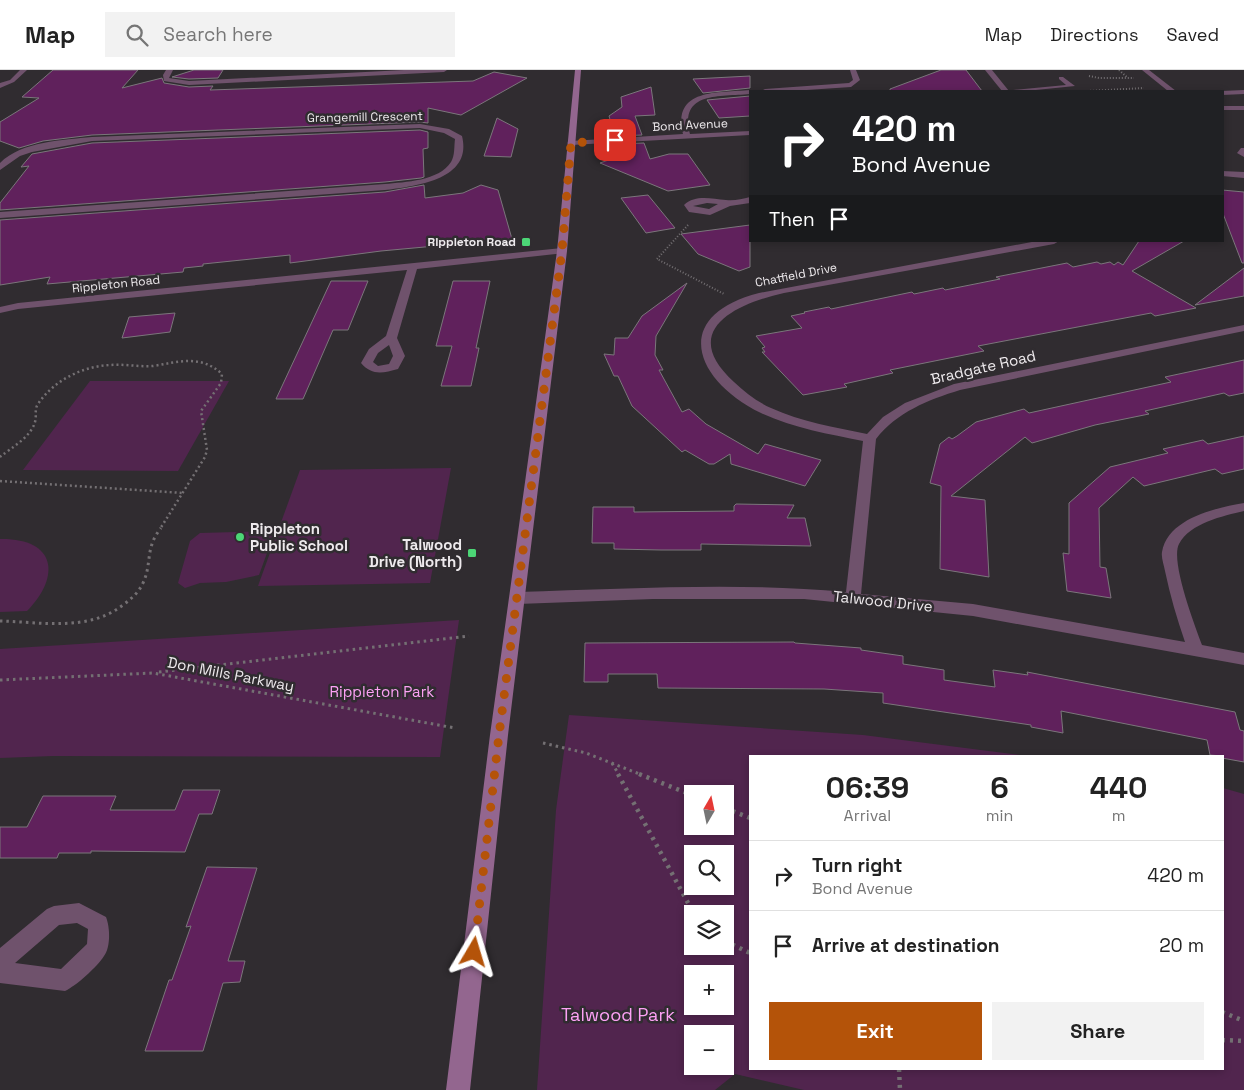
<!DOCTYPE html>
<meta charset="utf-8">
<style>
:root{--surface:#fff;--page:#f2f2f2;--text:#222;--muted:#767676;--line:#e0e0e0;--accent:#b45309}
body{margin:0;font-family:"Space Grotesk",sans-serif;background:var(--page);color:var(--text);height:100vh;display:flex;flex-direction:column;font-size:19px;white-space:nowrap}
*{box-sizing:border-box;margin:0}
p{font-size:16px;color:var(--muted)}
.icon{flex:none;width:28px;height:28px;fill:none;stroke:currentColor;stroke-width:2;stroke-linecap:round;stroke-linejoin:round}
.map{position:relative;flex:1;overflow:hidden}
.details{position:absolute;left:749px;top:685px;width:475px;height:315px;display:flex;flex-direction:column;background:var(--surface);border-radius:0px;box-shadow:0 2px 8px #0003}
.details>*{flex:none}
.top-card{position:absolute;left:749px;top:20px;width:475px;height:152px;border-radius:0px;box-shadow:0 2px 8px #0003;background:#202124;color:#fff;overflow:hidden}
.needle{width:32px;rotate:9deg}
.buttons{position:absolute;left:684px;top:715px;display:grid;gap:10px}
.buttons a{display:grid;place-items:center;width:50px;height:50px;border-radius:0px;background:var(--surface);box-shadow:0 2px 8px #0003;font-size:25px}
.pin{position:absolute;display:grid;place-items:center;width:42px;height:42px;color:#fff;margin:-21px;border-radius:10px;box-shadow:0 2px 8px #0006}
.me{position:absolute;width:55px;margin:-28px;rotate:7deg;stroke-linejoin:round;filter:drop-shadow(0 0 4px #0008)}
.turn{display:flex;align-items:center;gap:18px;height:105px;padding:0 20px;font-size:22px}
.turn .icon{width:65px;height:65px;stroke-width:2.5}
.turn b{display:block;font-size:35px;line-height:42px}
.then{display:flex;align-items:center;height:48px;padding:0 20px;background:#0003;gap:10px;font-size:19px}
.eta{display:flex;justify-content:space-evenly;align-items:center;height:85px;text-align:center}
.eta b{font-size:30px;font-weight:800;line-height:35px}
.cta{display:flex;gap:10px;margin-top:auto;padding:10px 20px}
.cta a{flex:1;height:58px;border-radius:0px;background:var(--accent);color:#fff;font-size:20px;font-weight:800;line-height:58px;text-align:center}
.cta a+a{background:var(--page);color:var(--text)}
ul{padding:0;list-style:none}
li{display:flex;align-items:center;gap:15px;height:70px;padding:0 20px;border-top:1px solid var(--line)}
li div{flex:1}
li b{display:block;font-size:19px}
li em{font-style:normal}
header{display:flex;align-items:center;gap:30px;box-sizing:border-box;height:70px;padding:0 25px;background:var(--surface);border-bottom:1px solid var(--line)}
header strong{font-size:24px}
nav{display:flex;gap:28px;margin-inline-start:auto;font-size:18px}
.search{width:350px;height:45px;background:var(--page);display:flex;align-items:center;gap:12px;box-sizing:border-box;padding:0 18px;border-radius:0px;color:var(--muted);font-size:19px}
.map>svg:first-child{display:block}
</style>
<header>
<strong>Map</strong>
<div class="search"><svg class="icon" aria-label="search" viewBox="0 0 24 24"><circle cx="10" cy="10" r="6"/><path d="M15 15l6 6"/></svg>Search here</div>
<nav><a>Map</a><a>Directions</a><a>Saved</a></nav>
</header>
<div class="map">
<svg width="1244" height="1020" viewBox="0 0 1244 1020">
<rect width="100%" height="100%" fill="#302c30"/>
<!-- green -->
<g fill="#51254e" fill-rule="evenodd">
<path d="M90,311H229L178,401L23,400Z"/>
<path d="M451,398L430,513L258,516L300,400Z"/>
<path d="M275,461L259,505L226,512L200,513L185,518L178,513L190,471L200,463Z"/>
<path d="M0,469C55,468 62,505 27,541L0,542Z"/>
<path d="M459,550L440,687L53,686L0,688V579Z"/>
<path d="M569,645L863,665L1027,686H750V999H1222L1223,718L1244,724V1020H804L735,1004L715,1020H537L556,740ZM692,724H725V756H692ZM692,784H725V816H692ZM692,844H725V876H692ZM692,904H725V936H692ZM692,964H725V996H692Z"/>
</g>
<!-- building -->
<g fill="#60215c" stroke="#7b767b">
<path d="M53,0H138L122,18L162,8L164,13L189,17L213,16L210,20L473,11L494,2L527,8L461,45L428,38V53L420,52L92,65L43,71L19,78L0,71V52L39,28L22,27Z"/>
<path d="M194,0H223L218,8L189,9L172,7Z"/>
<path d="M941,0H966L982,21H890V19Z"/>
<path d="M750,6V18L703,23L693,9Z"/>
<path d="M651,17L655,45L635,46L642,65L615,66L609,46L622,37L621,27Z"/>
<path d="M750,26V46L719,48L707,30Z"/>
<path d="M497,48L518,59L511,87L484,86Z"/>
<path d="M420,60L428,62V78L423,79L424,107L421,108L385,112L0,140V133L29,96L21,97L32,84L92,73Z"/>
<path d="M644,73L650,89L669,84H688L710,115L668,121L600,93L620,86L617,74Z"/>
<path d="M424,115L425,128L463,123L481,115L498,120L512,169L381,181L290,193V185L203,194V196L184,198L183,202L47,214L50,207L0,215V150L385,122Z"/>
<path d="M1222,120L1244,122V193H1242L1222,141Z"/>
<path d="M648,125L675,158L646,163L621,128Z"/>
<path d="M750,155V197L739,201L698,184L681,164Z"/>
<path d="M1139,171H1184L1132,201L1196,238L1155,246L1151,243L978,276L984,281L890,300L893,303L844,314L847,317L803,325L762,282H765L762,278L765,277L756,266L802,258L791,246L805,243L804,242L829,237L831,239L912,222L914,224L943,218L945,220L1000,209L996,207L1067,193L1073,197L1097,192L1101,194L1110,192L1114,195L1118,192L1123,195Z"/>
<path d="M1244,198V226L1195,235Z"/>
<path d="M331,211H368L348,260H333L303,329H276Z"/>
<path d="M453,211H490L476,278H479L471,316H441L452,276H436Z"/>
<path d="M687,213L656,266L655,285L663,300H659L682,342L689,339L706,354L758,384L765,374L821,390L805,416L731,394L730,384L714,394H709L685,380L682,382L632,336L618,306H614L604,284L614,285L615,268H628L642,246Z"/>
<path d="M175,243L170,262L122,268L129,247Z"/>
<path d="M1244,290V323L1229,326L1224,323L1145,341L1149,344L1095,355L1032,373L1025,367L951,426L985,430L989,507L940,499L941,416L930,413L940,374L949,367L952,369L957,366L976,352L1024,339L1029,343L1171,312L1165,307Z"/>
<path d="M1244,366V399L1222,404L1215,399L1144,416L1133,407L1099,438L1100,497L1106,498L1111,528L1067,521L1063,483L1069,484V433L1110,397L1168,383L1163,379L1203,370L1208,374Z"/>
<path d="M736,434L794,435L787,448H805L811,476L701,474V480H661L614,479V473H592L593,437H634V442L734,441V436Z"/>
<path d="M794,572L795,573L861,578V580L903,586V594L944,600V610L995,617L993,600L1028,605L1027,602L1235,642L1240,660L1244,661V692L1222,688V686L1210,685L1207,670L1061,641L1063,663L1031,657V655L883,633V623L824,619L658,618L657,604H608V612H584L585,573Z"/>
<path d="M183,720H220L212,744H199L185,782L91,781V783H59L57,788H0V757H27L43,726H116L110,740H175Z"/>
<path d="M207,797L257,798L228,891H245L240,912L223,913L203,981H145L169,910H172L191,856L186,857Z"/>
</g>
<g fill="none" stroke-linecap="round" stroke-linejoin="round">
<!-- path-far3 -->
<g stroke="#747073" stroke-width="2" stroke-dasharray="1 2" stroke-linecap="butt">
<path d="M1119,0L1128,8"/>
<path d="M1089,6L1099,8H1134"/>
<path d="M1087,21L1144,18"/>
<path d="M688,155L657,189L724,224"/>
</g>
<!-- path-far2 -->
<g stroke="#747073" stroke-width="2.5" stroke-dasharray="2 3" stroke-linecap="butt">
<path d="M0,387C11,378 31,367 35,352C37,345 34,340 38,334C54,310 83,296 111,295C125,294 139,297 153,296C179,292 200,284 222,304L221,313L201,341L207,380L205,387L160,459"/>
<path d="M0,411L183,423"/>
</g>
<!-- path-far1 -->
<g stroke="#747073" stroke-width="3" stroke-dasharray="2.5 4" stroke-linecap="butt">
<path d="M0,551C41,552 88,562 123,535C131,529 138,523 142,515C153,494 144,479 161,458"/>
<path d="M159,602L469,566"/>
<path d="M0,610L153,603L455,658"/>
<path d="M543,673L586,683L642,705"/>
<path d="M612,693L619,705"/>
</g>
<!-- path -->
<g stroke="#747073" stroke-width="4.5" stroke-dasharray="3 5" stroke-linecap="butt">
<path d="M618,704L694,844"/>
<path d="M639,704L692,725"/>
<path d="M725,738L750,748"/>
<path d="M725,871L750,883"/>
<path d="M1222,942L1244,951"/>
<path d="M1222,970L1244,971"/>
<path d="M899,999L900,1020"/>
</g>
<!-- service -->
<g fill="#6f526c" fill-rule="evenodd">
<path d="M1059,7H1063L1075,16L1026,21H1003L1066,15L1059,9Z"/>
<path d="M1244,20V24L1222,25V21Z"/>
</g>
<!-- minor -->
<g fill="#6f526c" fill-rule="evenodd">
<path d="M20,0H27L14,12L0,18V13L10,10Z"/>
<path d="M166,0H173L169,8L189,11L404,0H447L444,2L189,15L164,11L163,5Z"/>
<path d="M850,0H856L860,10L851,17L792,21H761L765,19L849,13L853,10Z"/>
<path d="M985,0H992L1009,21H1002Z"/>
<path d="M1142,0H1149L1176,21H1168Z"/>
<path d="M750,20L753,21H750V24C720,27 679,21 690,64L750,61V65L571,75L567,73L571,71L683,64C672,18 718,23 750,20Z"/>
<rect x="1222" y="36" width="22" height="4"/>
<path d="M420,54L449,59L462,66C473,110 415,116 385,120L0,148V142L385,114C405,112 439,111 451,92C455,86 454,76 455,69L444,63L420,58L92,71L32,82L20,86L0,100V93C22,71 63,70 92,67Z"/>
<path d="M1241,78H1244V87L1237,83Z"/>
<path d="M1222,101L1244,102V108L1222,106Z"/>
<path d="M750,127V133L730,136L710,145L689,142L684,135C696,124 711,129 726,130C734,131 742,129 750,127ZM707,133L718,134L709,139L693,136Z"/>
<path d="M1037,171H1059L1054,174L784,223C735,234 678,261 734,312C745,322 757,332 771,338C801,352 835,357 867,364L883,347L905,333L954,314L1244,255V261L960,320C928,330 897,342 876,369L861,524L973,534L1185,572C1177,549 1170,525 1165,501C1164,495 1161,488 1162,482C1168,448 1216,438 1244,433V441C1223,446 1190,453 1179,474C1170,491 1195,556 1202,575L1244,583V595L973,546L804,529H653L518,534L513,532L510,528L513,524L518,522C627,519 737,512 846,522L863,371C829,364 793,358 761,343C694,310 670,246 759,223Z"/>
<path d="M562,178L565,179V183L417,199L397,268L405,286L398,299C383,303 372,306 361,293L369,279L386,266L407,200L18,239L0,243V237L18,233ZM389,275L393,286L389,294L378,296L373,292L378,283Z"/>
<path d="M79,833L106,847C110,857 111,877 104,886C97,897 76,916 65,921L0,913V878L47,839L54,836ZM77,853L88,859L87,874L61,899L15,893L59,855Z"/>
</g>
<!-- secondary -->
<path fill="#93668f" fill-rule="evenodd" d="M575,0H581L567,181L508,665L470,1020H446L490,665L557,181Z"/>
</g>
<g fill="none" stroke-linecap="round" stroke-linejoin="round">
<!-- route -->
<path stroke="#b45309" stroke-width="9" stroke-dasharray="0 16.2" d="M474,882L499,665L562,181L571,73L615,70"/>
</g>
<!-- markers -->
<g fill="#4cd676" stroke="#302c30" stroke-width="2">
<rect x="521" y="167" width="10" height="10" rx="2.5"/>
<circle cx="240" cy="467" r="5"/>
<rect x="467" y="478" width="10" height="10" rx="2.5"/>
</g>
<g text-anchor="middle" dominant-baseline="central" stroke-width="5" stroke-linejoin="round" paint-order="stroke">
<!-- far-street labels -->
<g font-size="12" fill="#eeeaed" stroke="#302c30">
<text transform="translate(365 47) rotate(-1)">Grangemill Crescent</text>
<text transform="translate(690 55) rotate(-3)">Bond Avenue</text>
<text transform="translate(796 205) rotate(-11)">Chatfield Drive</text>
<text transform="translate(116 214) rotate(-6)">Rippleton Road</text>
</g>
<!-- far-poi labels -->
<g font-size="12" font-weight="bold" fill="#eeeaed" stroke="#302c30" text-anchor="end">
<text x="516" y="172">Rippleton Road</text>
</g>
<!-- street labels -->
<g font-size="15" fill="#eeeaed" stroke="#302c30">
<text transform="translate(983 297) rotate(-13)">Bradgate Road</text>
<text transform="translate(883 531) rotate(6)">Talwood Drive</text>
<text transform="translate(231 604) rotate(11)">Don Mills Parkway</text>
</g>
<!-- poi labels -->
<g font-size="15" font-weight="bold" fill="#eeeaed" stroke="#302c30" text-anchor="start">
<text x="250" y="458">Rippleton<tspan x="250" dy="17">Public School</tspan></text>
<text x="462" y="474" text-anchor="end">Talwood<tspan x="462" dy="17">Drive (North)</tspan></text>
</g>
<!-- park labels -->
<g font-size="15" fill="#fda1f5" stroke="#302c30">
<text x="382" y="621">Rippleton Park</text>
</g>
<!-- near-park labels -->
<g font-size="18" fill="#fda1f5" stroke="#302c30">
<text x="618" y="944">Talwood Park</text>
</g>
</g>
</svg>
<div class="buttons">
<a><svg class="needle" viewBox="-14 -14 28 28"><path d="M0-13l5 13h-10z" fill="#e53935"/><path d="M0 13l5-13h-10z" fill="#767676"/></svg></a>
<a><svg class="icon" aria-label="search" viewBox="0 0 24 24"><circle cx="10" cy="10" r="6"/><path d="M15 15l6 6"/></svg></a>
<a><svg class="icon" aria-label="layers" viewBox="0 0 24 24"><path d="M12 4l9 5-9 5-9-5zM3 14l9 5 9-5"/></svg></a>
<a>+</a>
<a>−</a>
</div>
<div class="pin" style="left:615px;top:70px;background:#d93025"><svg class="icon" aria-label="arrive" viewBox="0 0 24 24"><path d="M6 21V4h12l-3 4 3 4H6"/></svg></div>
<svg class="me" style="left:474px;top:882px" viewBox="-20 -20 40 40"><path d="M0-17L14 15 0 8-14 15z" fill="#b45309" stroke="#fff" stroke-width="4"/></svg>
<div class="top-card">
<div class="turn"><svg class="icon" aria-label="right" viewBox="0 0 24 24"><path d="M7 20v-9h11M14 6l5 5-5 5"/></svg><div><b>420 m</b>Bond Avenue</div></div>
<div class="then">Then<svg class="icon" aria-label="arrive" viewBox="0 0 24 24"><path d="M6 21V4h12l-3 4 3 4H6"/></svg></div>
</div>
<section class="details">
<div class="eta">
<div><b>06:39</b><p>Arrival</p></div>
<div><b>6</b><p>min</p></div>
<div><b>440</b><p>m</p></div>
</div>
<ul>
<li><svg class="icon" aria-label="right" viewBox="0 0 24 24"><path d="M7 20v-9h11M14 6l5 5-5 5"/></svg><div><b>Turn right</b><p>Bond Avenue</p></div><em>420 m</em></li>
<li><svg class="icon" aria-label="arrive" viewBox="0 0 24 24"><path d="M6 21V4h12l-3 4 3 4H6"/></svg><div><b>Arrive at destination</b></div><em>20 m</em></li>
</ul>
<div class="cta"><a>Exit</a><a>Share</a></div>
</section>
</div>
